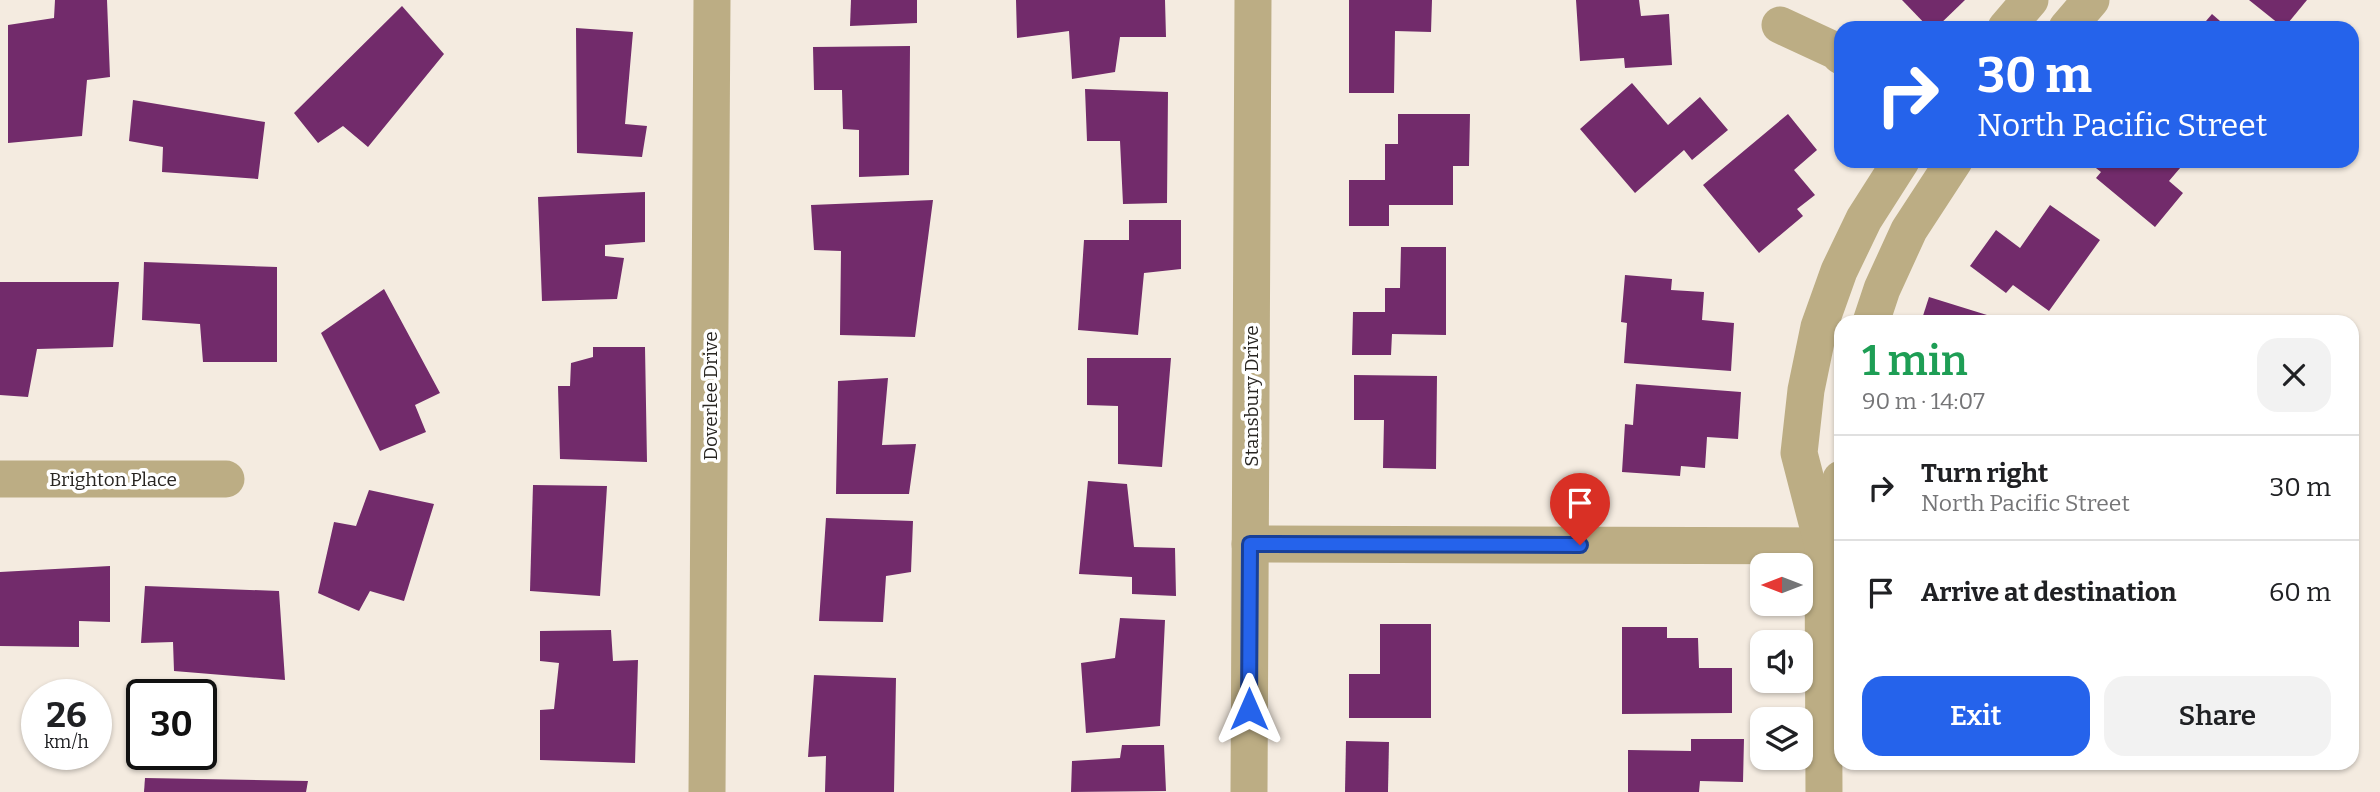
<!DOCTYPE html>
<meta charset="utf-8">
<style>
:root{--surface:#fff;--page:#f2f2f2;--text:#202124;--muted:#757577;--line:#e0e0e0;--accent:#2563eb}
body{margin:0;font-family:Bitter,serif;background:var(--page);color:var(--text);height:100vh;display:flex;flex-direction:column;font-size:26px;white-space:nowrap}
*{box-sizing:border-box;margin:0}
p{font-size:23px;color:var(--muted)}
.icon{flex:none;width:38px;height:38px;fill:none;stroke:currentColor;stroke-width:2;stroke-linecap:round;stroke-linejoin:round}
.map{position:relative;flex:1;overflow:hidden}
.side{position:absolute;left:1834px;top:315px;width:525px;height:455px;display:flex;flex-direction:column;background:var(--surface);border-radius:21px;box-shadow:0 2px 5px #0004}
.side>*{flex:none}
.guide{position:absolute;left:1834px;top:21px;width:525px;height:147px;border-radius:21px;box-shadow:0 2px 5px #0004;background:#2563eb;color:#fff;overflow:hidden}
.needle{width:46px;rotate:270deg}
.buttons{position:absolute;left:1750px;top:553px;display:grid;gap:14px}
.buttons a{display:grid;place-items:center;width:63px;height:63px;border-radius:14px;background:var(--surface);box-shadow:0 2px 5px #0004;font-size:35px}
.speed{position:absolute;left:21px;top:679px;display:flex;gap:14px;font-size:35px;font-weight:700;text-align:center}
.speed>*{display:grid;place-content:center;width:91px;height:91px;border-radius:50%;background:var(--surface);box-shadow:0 2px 5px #0004;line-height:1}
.speed small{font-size:18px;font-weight:400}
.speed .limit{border:4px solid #111;border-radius:10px;background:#fff;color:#111}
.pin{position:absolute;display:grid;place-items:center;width:60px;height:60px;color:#fff;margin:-72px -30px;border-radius:50% 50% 50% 0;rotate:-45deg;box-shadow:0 0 7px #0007}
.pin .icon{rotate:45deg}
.me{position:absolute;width:77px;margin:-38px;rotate:0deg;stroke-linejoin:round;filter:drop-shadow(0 0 5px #0008)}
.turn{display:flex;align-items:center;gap:24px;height:147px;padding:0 28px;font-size:32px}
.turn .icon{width:91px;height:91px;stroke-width:2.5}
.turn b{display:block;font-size:49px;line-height:60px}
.round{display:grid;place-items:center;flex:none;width:74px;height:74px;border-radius:21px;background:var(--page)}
.headline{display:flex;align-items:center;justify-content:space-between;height:119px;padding:0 28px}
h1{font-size:42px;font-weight:600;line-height:52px;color:#1e9e55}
.button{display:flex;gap:14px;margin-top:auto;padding:14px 28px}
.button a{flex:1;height:80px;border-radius:21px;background:var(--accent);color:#fff;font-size:28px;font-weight:600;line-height:80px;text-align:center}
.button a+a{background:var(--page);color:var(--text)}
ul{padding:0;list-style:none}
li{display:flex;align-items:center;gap:21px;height:105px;padding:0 28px;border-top:2px solid var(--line)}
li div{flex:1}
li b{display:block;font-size:26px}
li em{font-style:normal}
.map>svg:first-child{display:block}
</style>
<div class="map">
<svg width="2380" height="792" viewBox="0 0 2380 792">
<rect width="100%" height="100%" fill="#f4ebe0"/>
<!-- building -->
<g fill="#722b6b">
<path d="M55,0H107L110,77L87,80L82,136L8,143V25L54,18Z"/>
<path d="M851,0H917V23L850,26Z"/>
<path d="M1016,0H1165L1166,37H1120L1115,72L1072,79L1069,31L1017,38Z"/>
<path d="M1349,0H1432L1431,32L1395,31L1394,93H1349Z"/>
<path d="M1576,0H1639L1641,16L1669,14L1672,65L1625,68L1624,58L1580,61Z"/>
<path d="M1902,0H1965L1936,28H1929Z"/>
<path d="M2249,0H2307L2284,28Z"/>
<path d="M402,6L444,54L368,147L343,126L318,143L294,113Z"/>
<path d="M2212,14L2228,28H2200Z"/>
<path d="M576,28L633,32L625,124L647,126L642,157L577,153Z"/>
<path d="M910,46L909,175L859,177V130L843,129L842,90H814L813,47Z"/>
<path d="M1632,83L1668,125L1700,97L1728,130L1692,160L1684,150L1635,193L1580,129Z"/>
<path d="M1085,89L1168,92L1167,203L1123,204L1120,141H1087Z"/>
<path d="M133,100L265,122L258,179L162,172L163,147L129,141Z"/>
<path d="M1398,114H1470L1469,166H1453V205H1389V226H1349V180H1385V144H1398Z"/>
<path d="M1788,114L1817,150L1794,170L1815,195L1797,209L1803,216L1759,253L1703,185Z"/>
<path d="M2087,161H2186L2169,181L2183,193L2155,227L2096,178L2101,172Z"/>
<path d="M645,192V242L605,245V256L624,258L617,299L542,301L538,197Z"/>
<path d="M933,200L915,337L840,335L841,251L814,250L811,205Z"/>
<path d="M2050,205L2100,240L2049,311L2013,285L2006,293L1970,266L1996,230L2020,248Z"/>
<path d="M1129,220H1181V269L1144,273L1138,335L1078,330L1084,240H1129Z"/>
<path d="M1401,247H1446V335L1392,334L1391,355H1352L1353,312H1385V288H1400Z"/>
<path d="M144,262L277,267V362H203L200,324L142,320Z"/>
<path d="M1625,275L1672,279L1671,290L1704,292L1702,320L1734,323L1731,371L1624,363L1627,323L1621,322Z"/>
<path d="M0,282H119L113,347L37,349L28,397L0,395Z"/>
<path d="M384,289L440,393L415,405L426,432L380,451L321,333Z"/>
<path d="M1929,297L1987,315L1984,322H1921Z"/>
<path d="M593,347H645L647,462L560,459L558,386H570L571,363L593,357Z"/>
<path d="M1087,358H1171L1162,467L1118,464V406L1087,405Z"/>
<path d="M1354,375L1437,376L1436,469L1383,468L1384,420H1354Z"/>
<path d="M888,378L882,445L916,444L909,494H836L838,381Z"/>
<path d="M1636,384L1741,392L1738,439L1707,437L1705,468L1681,466L1680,476L1622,472L1625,424L1633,425Z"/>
<path d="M1088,481L1127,484L1134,547L1175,548L1176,596L1132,594V577L1079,574Z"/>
<path d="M533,485L607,486L600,596L530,591Z"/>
<path d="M369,490L434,504L404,601L370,591L359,611L318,593L334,522L356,526Z"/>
<path d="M826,518L913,521L911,572L886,576L883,622L819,621Z"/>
<path d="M110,566V622L79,621V647L0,646V572Z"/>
<path d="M145,586L279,591L285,680L174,671L173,642L141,643Z"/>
<path d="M1120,618L1165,620L1160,726L1086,733L1081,663L1115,658Z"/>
<path d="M1380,624H1431V718H1349V674H1380Z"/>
<path d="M1622,627H1667V638H1698L1699,668H1732V713L1622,714Z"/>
<path d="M611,630L613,661L638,660L635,763L540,760V710L554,709L559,663L540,661V631Z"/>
<path d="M814,675L896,678L894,792H825L826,756L808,757Z"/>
<path d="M1691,739H1744L1743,782L1700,781L1699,792H1628V750L1691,751Z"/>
<path d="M1346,741L1389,742L1388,792H1345Z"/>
<path d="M1122,745H1164L1166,791L1071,792L1072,761L1120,758Z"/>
<path d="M145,778L308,781L306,792H144Z"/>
</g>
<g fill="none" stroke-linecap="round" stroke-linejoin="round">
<!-- minor -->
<g stroke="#bcad84" stroke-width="37">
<path d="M1780,25L1836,51L1841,56"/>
<path d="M2006,28L2030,0"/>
<path d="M2067,28L2091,0"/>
<path d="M1871,322L1882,289L1909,230L1954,161"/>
<path d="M0,479H226"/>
<path d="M1824,541L1841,479"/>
<path d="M1250,544L1823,546"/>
<path d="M707,792L712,0"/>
<path d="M1249,792L1253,0"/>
<path d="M1824,792L1823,546L1799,453L1806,390L1819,327L1839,271L1864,219L1901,161"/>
</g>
</g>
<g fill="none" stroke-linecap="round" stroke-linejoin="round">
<!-- route casing -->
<g stroke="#184099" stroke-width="18">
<path id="route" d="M1249,709L1250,544L1580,545"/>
</g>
<!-- route -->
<use href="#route" stroke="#2563eb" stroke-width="12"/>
</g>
<g text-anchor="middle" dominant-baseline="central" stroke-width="7" stroke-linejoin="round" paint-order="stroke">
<!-- street labels -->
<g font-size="19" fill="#282521" stroke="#fff">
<text transform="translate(710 396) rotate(-90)">Doverlee Drive</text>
<text transform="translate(1251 396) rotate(-90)">Stansbury Drive</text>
<text x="113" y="479">Brighton Place</text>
</g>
</g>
</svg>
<div class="buttons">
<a><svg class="needle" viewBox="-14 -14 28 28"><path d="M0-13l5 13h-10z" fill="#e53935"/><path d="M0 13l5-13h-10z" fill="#757577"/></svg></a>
<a><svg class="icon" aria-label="sound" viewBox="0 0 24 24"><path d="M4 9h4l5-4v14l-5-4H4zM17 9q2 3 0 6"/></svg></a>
<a><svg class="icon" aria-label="layers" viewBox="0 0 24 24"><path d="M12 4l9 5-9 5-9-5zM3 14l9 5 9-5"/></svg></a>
</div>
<div class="speed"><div>26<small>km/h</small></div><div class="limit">30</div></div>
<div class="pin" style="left:1580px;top:545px;background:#d93025"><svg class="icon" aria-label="arrive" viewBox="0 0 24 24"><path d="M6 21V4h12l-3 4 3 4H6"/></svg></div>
<svg class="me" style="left:1249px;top:709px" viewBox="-20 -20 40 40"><path d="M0-17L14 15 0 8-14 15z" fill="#2563eb" stroke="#fff" stroke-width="4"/></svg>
<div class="guide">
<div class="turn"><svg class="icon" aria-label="right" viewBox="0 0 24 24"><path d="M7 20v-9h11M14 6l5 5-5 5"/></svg><div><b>30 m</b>North Pacific Street</div></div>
</div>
<section class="side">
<div class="headline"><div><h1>1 min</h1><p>90 m · 14:07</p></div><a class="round"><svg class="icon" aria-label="close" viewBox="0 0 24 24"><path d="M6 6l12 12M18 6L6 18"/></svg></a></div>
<ul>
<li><svg class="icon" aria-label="right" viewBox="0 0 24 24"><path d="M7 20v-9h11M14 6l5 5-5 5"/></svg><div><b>Turn right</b><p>North Pacific Street</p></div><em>30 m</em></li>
<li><svg class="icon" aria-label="arrive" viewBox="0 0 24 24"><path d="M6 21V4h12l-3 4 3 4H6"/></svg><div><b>Arrive at destination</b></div><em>60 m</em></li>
</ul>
<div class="button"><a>Exit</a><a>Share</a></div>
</section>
</div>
